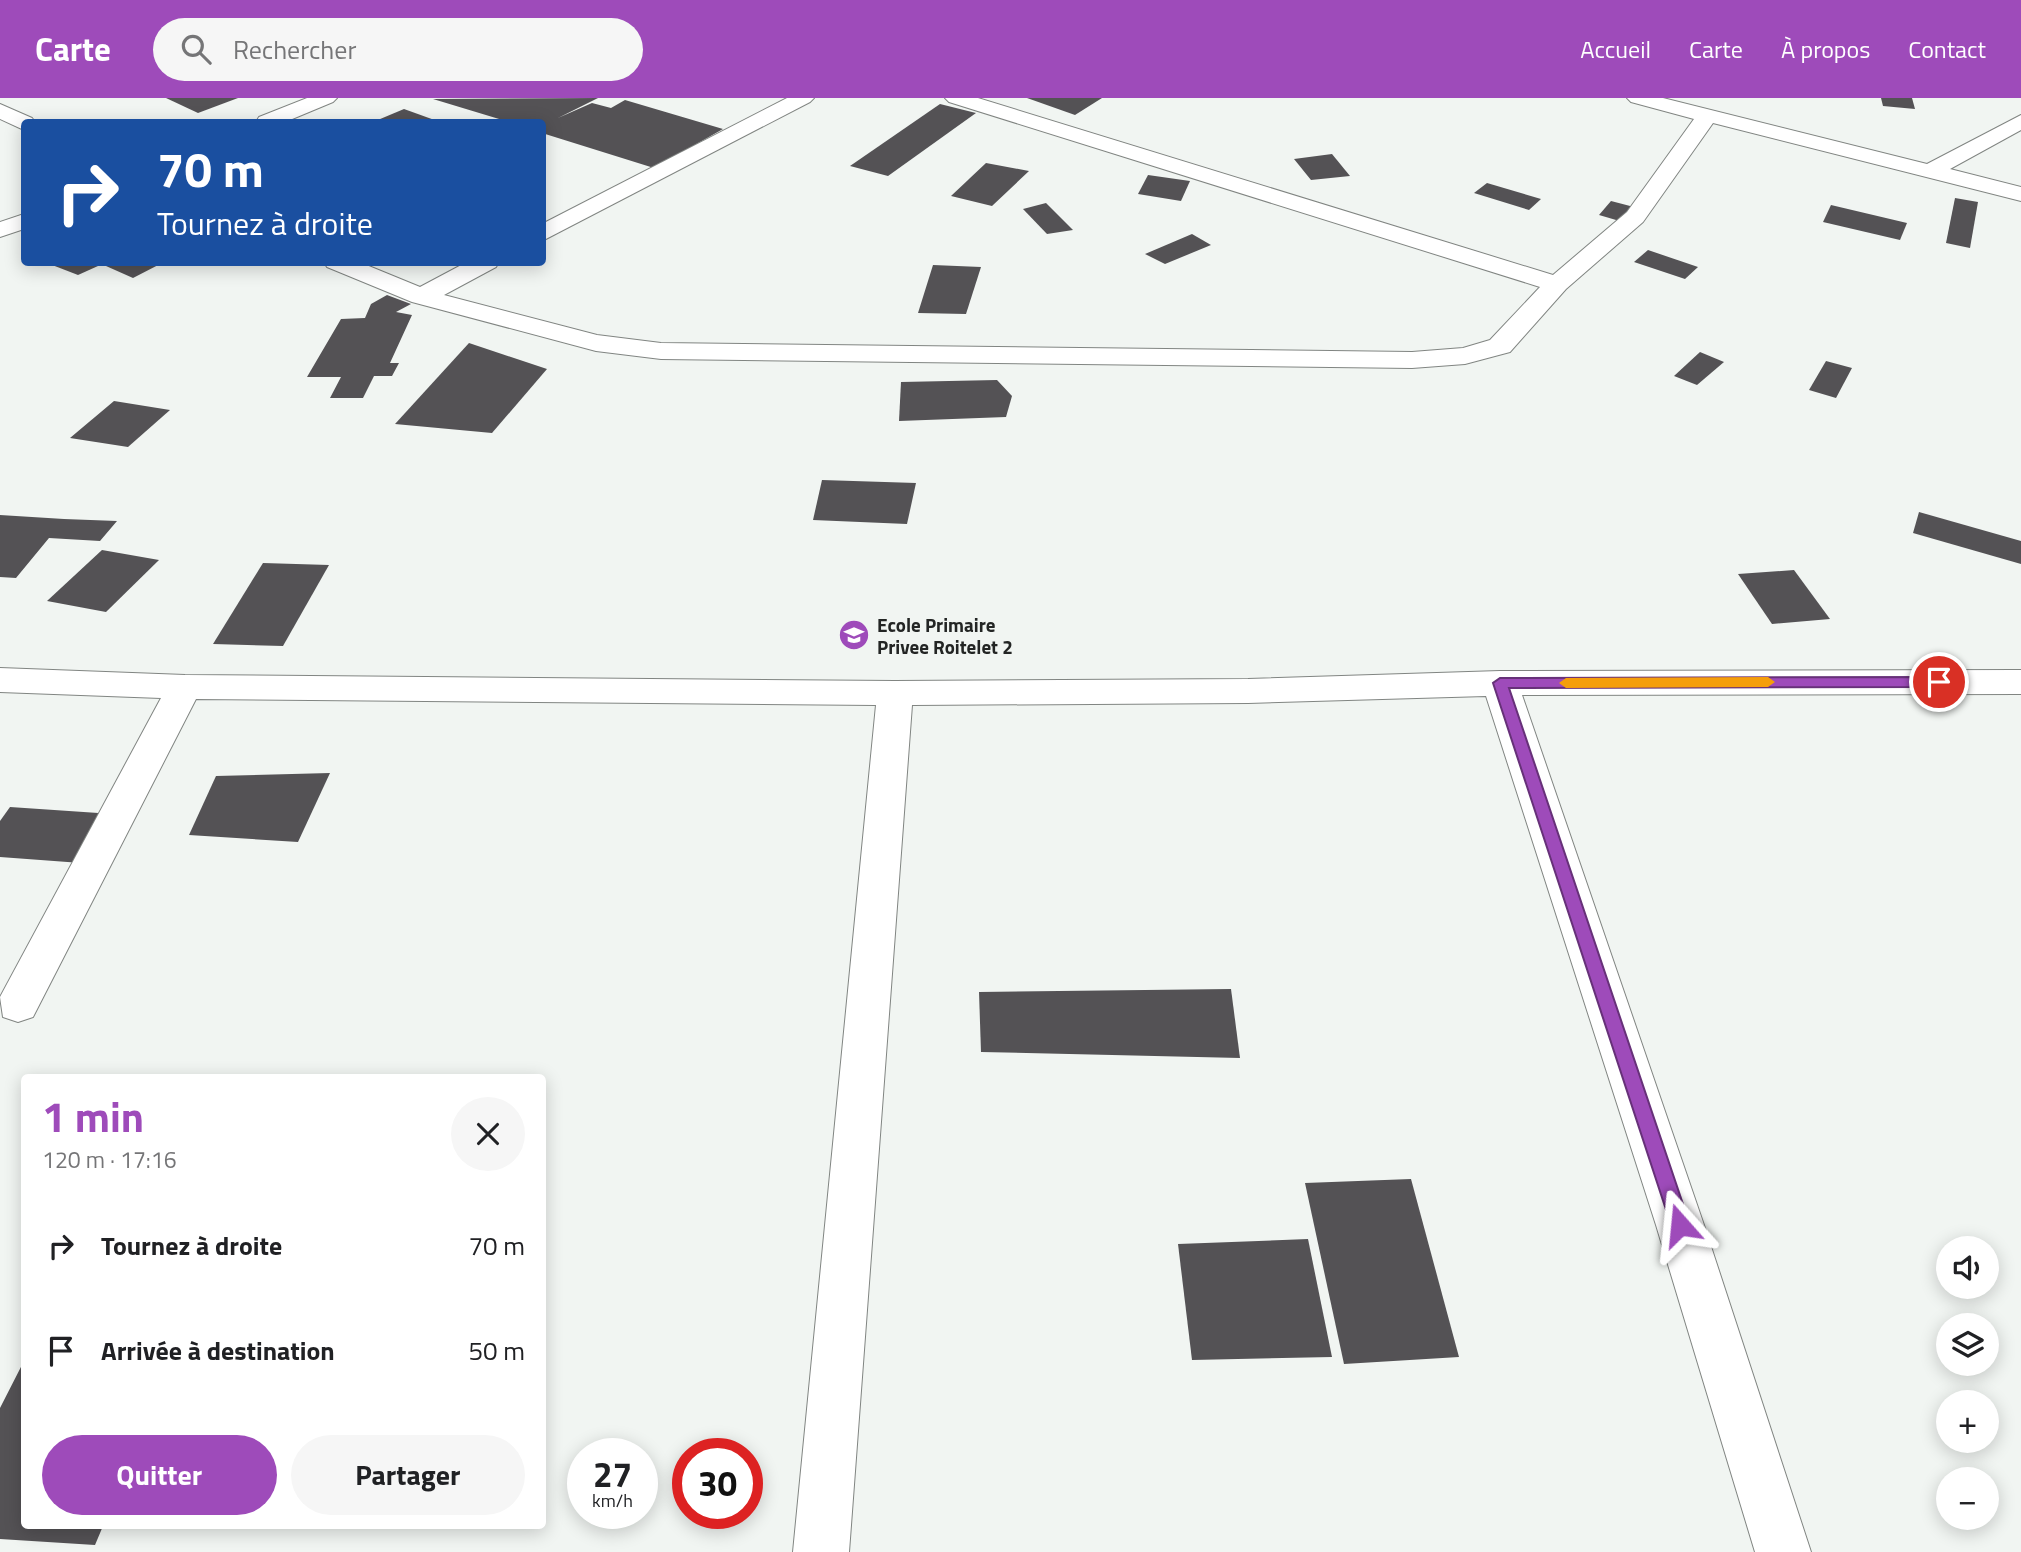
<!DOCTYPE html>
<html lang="fr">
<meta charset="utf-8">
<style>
:root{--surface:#fff;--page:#f6f6f6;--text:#202124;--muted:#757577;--accent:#9e4bba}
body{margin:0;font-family:"Titillium Web",sans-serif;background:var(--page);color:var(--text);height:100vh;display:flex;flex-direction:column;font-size:26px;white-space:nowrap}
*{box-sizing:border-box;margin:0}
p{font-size:23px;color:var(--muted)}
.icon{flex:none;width:38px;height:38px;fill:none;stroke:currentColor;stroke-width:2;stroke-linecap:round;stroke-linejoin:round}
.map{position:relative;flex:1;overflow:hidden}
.drawer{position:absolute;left:21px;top:976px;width:525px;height:455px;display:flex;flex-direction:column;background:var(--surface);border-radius:7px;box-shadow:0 4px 18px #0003}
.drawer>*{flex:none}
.banner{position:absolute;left:21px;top:21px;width:525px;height:147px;border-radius:7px;box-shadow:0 4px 18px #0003;background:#1a4fa0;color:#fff;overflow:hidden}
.buttons{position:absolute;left:1936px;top:1138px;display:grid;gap:14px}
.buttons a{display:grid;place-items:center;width:63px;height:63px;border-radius:50%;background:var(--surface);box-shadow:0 4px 18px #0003;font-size:35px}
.speed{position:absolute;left:567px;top:1340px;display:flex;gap:14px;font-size:35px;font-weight:700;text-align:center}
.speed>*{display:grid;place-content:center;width:91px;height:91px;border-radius:50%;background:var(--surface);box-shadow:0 4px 18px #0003;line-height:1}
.speed small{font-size:18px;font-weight:400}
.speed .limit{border:10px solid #d22;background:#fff;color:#111}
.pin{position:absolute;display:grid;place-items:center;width:60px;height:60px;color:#fff;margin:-30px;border:4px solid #fff;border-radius:50%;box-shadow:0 2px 7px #0007}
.me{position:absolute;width:77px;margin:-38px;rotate:342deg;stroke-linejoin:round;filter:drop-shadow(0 0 5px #0008)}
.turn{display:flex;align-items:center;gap:24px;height:147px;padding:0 21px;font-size:32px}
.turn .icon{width:91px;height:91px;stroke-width:2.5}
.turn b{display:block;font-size:49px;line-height:60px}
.round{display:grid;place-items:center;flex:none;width:74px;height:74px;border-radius:37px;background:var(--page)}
.head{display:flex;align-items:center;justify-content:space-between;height:119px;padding:0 21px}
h1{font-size:42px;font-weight:700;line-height:52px;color:var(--accent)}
.primary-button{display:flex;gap:14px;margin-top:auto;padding:14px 21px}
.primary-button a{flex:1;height:80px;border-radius:42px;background:var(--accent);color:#fff;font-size:28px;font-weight:700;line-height:80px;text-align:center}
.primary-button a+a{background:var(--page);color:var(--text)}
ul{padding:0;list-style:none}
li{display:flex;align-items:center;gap:21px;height:105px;padding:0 21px}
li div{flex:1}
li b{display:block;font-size:26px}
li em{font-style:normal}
header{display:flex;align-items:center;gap:42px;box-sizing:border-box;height:98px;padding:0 35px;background:var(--accent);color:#fff}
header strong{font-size:33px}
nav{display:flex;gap:38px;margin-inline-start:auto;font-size:24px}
.search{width:490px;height:63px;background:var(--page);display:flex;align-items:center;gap:18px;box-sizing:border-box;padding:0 24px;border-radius:38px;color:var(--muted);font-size:26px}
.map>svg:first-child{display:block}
</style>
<header>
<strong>Carte</strong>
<div class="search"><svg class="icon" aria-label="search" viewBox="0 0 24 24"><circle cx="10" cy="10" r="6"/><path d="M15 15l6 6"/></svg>Rechercher</div>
<nav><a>Accueil</a><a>Carte</a><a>À propos</a><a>Contact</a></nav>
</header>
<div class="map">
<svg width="2021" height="1454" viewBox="0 0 2021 1454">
<rect width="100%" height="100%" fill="#f1f5f2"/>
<!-- building -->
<g fill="#545255">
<path d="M166,0H238L198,15Z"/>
<path d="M598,0L558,20L592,5L611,10L625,2L723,31L654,70L542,35V24H509L433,1Z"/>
<path d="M1027,0H1102L1075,17Z"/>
<path d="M1881,0H1912L1915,11L1883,8Z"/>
<path d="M940,6L976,15L888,78L850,68Z"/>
<path d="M404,11L440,24H373Z"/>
<path d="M1332,56L1350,78L1311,82L1294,61Z"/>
<path d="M986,65L1029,73L992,108L951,98Z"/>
<path d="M1148,77L1190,83L1181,103L1138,96Z"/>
<path d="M1487,85L1541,101L1529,112L1474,95Z"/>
<path d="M1955,100L1978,104L1970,150L1946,145Z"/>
<path d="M1611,103L1634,109L1623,124L1599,117Z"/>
<path d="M1046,105L1073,132L1047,136L1023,111Z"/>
<path d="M1831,107L1907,125L1900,142L1823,124Z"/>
<path d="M1192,136L1211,147L1165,166L1145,156Z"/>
<path d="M1648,152L1698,169L1685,181L1634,164Z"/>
<path d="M89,164L98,168L78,177L47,165Z"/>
<path d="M113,164H164L133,180L106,168Z"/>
<path d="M933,167L981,169L966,216L918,215Z"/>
<path d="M387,197L411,206L396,214L412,217L390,265H399L392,278H374L363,300H330L341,279H307L341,221L365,220L371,206Z"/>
<path d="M469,245L547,271L492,335L395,326Z"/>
<path d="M1700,254L1724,264L1697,287L1674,278Z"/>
<path d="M1826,263L1852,270L1836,300L1809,292Z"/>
<path d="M997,282L1012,298L1006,319L899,323L901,284Z"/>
<path d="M114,303L170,312L128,349L70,340Z"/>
<path d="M822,382L916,385L907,426L813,422Z"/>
<path d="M1919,414L2021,443V466L1913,435Z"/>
<path d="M0,417L64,421L117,423L100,443L49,440L16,480L0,479Z"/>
<path d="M102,452L159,462L106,514L47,503Z"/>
<path d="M263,465L329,467L283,548L213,546Z"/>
<path d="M1794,472L1830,521L1772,526L1738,476Z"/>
<path d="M330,675L298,744L189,737L216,678Z"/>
<path d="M10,709L113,716L81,765L0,759V723Z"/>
<path d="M1231,891L1240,960L981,954L979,894Z"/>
<path d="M1411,1081L1459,1259L1344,1266L1305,1085Z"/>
<path d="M1308,1141L1332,1259L1192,1262L1178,1146Z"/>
<path d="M24,1263V1428H103L95,1447L0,1441V1310Z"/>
</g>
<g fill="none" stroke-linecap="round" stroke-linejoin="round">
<!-- minor casing -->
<g stroke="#818582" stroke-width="2">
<g id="minor">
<path d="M787,0H814L810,4L542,143V126Z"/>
<path d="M945,0H978L1553,177L1627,114L1694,21L1631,4L1627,0H1663L1927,66L2021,17V32L1950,71L2021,89V103L1713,25L1643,124L1566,191L1510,254L1465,266L1412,270L661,261L596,253L412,204L327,169L324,164H359L420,189L467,164H499L496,169L444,197L597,237L661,245L1412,254L1463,250L1490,242L1540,189L949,4Z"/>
<path d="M0,6L32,20L35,24H24V32L0,21Z"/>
<path d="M0,570L185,577L895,583L1248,581L1500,573L2021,572V596L1522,597L1704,1127L1811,1454H1755L1656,1127L1486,598L1248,605L912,607L849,1454H793L876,607L196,601L33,919L18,924L3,919L0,899L161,600L0,594Z"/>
</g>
</g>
<!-- tertiary casing -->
<g stroke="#818582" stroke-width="2">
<g id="tertiary">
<path d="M307,0H337L333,4L285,24H256L259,19Z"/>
<path d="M24,116V131L0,139V124Z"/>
</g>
</g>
<!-- minor -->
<use href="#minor" fill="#fff" fill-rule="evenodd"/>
<!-- tertiary -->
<use href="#tertiary" fill="#fff" fill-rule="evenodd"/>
</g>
<!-- route -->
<path fill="#9e4bba" stroke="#673179" stroke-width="2" d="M1939,579L1946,584L1939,589L1509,590L1690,1127L1687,1133L1680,1136L1673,1133L1493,585L1500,580Z"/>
<!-- slow -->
<path fill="#f59e0b" d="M1768,579L1775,584L1768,589L1566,590L1559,585L1566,580Z"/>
<!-- icons -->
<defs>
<g id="school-disc" transform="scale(1.575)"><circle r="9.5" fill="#9e4bba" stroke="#f1f5f2"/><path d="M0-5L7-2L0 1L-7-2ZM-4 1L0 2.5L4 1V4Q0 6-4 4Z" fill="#fff"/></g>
</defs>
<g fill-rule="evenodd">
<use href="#school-disc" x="854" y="537"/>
</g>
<g text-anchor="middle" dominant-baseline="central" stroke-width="7" stroke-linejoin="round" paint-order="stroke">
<!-- poi labels -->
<g font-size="19" font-weight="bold" fill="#232524" stroke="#f1f5f2" text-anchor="start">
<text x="877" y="526">Ecole Primaire<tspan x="877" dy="22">Privee Roitelet 2</tspan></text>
</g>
</g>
</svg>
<div class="buttons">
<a><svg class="icon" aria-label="sound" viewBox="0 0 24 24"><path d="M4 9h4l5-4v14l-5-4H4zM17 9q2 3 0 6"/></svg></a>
<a><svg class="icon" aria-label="layers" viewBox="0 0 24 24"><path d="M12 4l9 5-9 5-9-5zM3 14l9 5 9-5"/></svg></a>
<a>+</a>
<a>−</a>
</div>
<div class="speed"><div>27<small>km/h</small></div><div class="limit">30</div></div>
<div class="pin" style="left:1939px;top:584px;background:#d93025"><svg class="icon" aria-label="arrive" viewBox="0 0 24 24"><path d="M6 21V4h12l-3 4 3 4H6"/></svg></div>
<svg class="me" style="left:1680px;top:1127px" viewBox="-20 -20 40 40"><path d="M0-17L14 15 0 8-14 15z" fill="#9e4bba" stroke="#fff" stroke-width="4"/></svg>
<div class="banner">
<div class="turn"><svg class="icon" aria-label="right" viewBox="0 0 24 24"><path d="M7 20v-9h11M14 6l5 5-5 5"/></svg><div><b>70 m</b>Tournez à droite</div></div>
</div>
<section class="drawer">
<div class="head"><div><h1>1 min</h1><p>120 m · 17:16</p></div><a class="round"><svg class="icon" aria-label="close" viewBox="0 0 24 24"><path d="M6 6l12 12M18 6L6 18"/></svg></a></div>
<ul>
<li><svg class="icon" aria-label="right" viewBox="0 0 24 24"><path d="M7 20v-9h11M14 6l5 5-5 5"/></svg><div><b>Tournez à droite</b></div><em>70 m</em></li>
<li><svg class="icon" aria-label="arrive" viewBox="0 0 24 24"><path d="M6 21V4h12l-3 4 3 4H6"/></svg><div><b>Arrivée à destination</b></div><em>50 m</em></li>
</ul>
<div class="primary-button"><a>Quitter</a><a>Partager</a></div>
</section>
</div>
